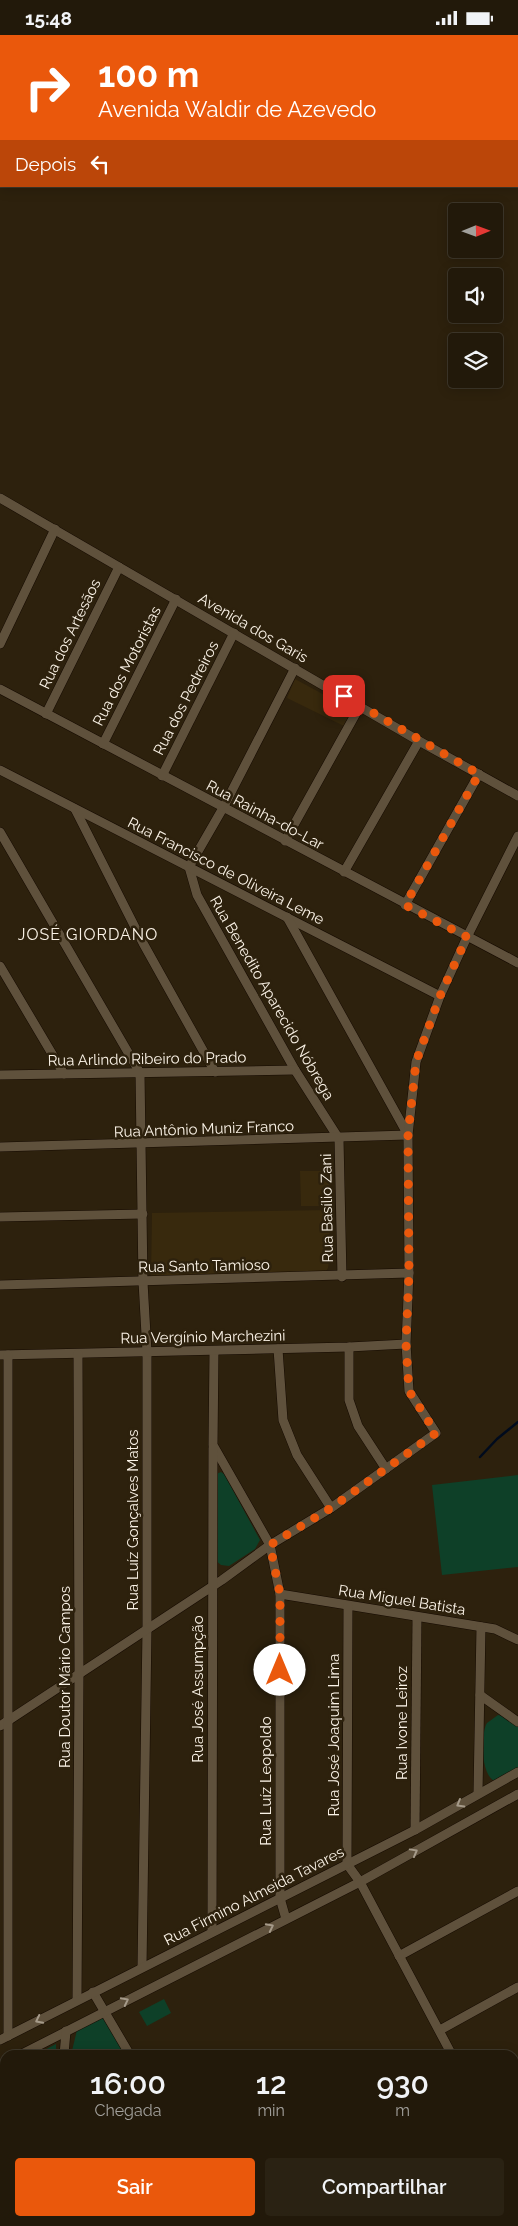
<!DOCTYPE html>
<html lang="pt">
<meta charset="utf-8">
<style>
:root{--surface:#22190a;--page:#2a2213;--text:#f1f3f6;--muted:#a2a09c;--line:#3f382b;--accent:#ea580c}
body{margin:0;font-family:Raleway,sans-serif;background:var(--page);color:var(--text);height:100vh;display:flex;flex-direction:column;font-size:19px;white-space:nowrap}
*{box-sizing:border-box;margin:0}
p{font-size:16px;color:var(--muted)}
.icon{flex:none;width:28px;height:28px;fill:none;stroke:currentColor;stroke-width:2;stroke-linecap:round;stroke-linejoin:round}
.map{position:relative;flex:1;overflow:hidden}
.details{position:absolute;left:0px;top:2015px;width:519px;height:176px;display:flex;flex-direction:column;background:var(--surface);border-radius:15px 15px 0 0;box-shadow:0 2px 12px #0003,0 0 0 1px var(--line)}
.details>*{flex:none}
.guide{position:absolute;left:0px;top:0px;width:519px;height:152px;box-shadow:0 2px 12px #0003,0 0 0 1px var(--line);background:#ea580c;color:#fff;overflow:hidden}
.needle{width:32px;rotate:89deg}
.fabs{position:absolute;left:448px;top:168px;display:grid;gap:10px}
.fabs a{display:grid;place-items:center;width:55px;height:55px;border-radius:5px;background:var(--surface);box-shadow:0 2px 12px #0003,0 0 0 1px var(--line);font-size:25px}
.pin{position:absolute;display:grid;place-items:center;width:42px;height:42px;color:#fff;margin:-21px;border-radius:10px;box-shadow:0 2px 8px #0006}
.me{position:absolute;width:55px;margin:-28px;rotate:0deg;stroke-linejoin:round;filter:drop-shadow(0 0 4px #0008)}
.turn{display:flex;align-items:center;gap:18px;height:105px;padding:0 15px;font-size:22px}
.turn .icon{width:65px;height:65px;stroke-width:2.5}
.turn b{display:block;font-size:35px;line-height:42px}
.then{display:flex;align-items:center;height:48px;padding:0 15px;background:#0003;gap:10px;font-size:19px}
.eta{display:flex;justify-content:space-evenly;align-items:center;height:85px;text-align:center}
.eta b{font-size:30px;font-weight:600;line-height:35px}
.button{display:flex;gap:10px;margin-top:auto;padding:10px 15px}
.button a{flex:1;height:58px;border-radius:5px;background:var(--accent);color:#fff;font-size:20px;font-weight:600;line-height:58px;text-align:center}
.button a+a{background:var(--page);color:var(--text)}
.status{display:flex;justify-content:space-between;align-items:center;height:35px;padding:0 25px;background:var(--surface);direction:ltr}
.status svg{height:14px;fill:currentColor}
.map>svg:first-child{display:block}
</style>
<div class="status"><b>15:48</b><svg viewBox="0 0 49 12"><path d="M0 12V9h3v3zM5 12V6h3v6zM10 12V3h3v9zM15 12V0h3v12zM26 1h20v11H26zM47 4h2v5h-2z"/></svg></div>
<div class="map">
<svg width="518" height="2191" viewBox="0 0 518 2191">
<rect width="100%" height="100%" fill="#2d210d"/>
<!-- built -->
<g fill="#38290d">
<path d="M295,644L352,675L344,691L287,663Z"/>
<path d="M300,1136H329L330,1171H301Z"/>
<path d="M330,1175L329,1226L328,1233L324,1239L151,1242L152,1178Z"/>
</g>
<!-- green -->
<g fill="#0e4028">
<path d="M221,1437L224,1439L260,1505L255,1514L229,1531L221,1530L215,1525L216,1439Z"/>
<path d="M518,1440V1532L442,1540L432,1450Z"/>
<path d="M498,1680L503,1681L518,1691V1737L495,1746C481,1742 480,1699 487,1688Z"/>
<path d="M164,1964L171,1978L147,1991L139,1977Z"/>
<path d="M104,1982L129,2020H71L77,1995Z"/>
<path d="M56,2009V2020H35Z"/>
<path d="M5,2035V2072L0,2073V2038Z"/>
</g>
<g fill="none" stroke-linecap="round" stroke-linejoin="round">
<!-- stream -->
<path stroke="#000b1d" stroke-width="2.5" d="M480,1422L497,1404L518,1387"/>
<!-- minor casing -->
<g stroke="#150a00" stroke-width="10">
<g id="minor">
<path d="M421,0L422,1"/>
<path d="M0,463L419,706L518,761"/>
<path d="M0,609L55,494"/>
<path d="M295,633L223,773L189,832L197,860L295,1035L339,1104L342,1242"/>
<path d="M0,654L518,928"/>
<path d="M46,679L119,532"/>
<path d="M103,709L176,564"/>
<path d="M0,735L440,961"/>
<path d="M162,741L234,598"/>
<path d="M75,774L143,908L215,1037"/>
<path d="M0,797L140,1038L143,1247L147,1317V1594L142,1932"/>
<path d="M285,806L360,671"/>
<path d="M344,837L419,706"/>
<path d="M405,870L479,739"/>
<path d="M0,931L64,1039"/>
<path d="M0,1040L295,1035"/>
<path d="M0,1112L408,1100L287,882"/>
<path d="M0,1182L143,1179"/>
<path d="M0,1250L409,1238"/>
<path d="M349,1312V1365L358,1391L386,1434"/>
<path d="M278,1314L283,1385L297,1420L331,1473"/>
<path d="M214,1316L213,1410L270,1510L280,1559V1863L286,1884"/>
<path d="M0,1320L349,1312L406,1309"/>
<path d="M280,1559L495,1594L518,1605"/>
<path d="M348,1571L347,1829L360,1847L452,2020"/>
<path d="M480,1660L518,1687"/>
<path d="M0,1691L222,1545L270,1510L331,1473L436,1398L409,1356L406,1309L409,1238L408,1100L416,1027L440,961L467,902L518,801"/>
<path d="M478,1758L481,1592"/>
<path d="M415,1795L417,1582"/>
<path d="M212,1897L213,1413"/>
<path d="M399,1921L518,1856"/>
<path d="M93,1957L130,2020"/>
<path d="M77,1965L79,1638L78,1319"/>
<path d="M440,1995L518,1952"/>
<path d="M8,2001V1320"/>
<path d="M0,2005L415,1795L518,1737"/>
<path d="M20,2020L360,1847L518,1759"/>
<path d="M64,2020L66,1996"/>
<path d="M0,2030L5,2027"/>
<path d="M514,2046L518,2044"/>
<path d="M0,2082L5,2081"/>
<path d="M514,2137L518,2145"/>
<path d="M218,2186L220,2191"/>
<path d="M324,2191L329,2186"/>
<path d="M453,2191L459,2186"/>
</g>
</g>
<!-- minor -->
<use href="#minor" stroke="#5f513c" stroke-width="9"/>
</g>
<!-- one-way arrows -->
<defs><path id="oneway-chevron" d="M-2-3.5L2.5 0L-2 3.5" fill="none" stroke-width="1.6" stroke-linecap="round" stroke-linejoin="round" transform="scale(1.25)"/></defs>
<g stroke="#a59a89">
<use href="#oneway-chevron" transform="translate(460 1769) rotate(150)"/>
<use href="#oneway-chevron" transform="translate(414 1817) rotate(-29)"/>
<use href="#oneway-chevron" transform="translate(270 1892) rotate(-27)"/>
<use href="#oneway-chevron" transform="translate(125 1966) rotate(-27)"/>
<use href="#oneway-chevron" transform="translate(39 1985) rotate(153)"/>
</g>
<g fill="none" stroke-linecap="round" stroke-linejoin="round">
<!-- route -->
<path stroke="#ea580c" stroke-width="9" stroke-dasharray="0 16.2" d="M280,1635V1559L270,1510L331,1473L436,1398L409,1356L406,1309L409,1238L408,1100L416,1027L440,961L467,902L405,870L479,739L344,661"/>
</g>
<g text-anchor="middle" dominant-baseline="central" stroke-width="5" stroke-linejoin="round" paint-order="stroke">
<!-- street labels -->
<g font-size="15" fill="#fbf3e7" stroke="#2d210d">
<text transform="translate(253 593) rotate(30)">Avenida dos Garis</text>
<text transform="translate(70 599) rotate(-64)">Rua dos Artesãos</text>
<text transform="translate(127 631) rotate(-63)">Rua dos Motoristas</text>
<text transform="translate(186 663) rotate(-63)">Rua dos Pedreiros</text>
<text transform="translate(265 780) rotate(28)">Rua Rainha-do-Lar</text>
<text transform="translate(226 836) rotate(27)">Rua Francisco de Oliveira Leme</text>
<text transform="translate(272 963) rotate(60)">Rua Benedito Aparecido Nóbrega</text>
<text transform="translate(147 1024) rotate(-1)">Rua Arlindo Ribeiro do Prado</text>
<text transform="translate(204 1094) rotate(-2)">Rua Antônio Muniz Franco</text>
<text transform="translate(327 1173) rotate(-91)">Rua Basílio Zani</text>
<text transform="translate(204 1231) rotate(-1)">Rua Santo Tamioso</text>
<text transform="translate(203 1302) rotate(-1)">Rua Vergínio Marchezini</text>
<text transform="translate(133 1485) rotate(-90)">Rua Luíz Gonçalves Matos</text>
<text transform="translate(402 1565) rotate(9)">Rua Miguel Batista</text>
<text transform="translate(65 1642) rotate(-90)">Rua Doutor Mário Campos</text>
<text transform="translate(198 1654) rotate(-90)">Rua José Assumpção</text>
<text transform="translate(402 1688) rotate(-90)">Rua Ivone Leiroz</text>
<text transform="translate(334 1700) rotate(-90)">Rua José Joaquim Lima</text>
<text transform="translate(266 1746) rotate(-90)">Rua Luíz Leopoldo</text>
<text transform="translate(254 1861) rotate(-27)">Rua Firmino Almeida Tavares</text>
</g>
<!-- neighbourhood labels -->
<g font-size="16" letter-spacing="1" fill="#fbf3e7" stroke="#2d210d">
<text x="88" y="899">JOSÉ GIORDANO</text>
</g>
</g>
</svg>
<div class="fabs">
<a><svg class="needle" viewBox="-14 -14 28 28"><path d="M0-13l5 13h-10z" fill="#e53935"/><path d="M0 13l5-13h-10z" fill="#a2a09c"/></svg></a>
<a><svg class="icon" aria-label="sound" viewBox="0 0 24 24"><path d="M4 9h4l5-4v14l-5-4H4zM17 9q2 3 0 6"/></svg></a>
<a><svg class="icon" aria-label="layers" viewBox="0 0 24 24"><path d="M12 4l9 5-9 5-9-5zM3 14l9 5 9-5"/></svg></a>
</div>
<div class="pin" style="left:344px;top:661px;background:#d93025"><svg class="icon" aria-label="arrive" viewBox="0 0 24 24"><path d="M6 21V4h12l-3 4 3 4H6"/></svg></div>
<svg class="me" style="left:280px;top:1635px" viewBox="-20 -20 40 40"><circle r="19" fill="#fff"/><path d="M0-13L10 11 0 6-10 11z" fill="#ea580c"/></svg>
<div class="guide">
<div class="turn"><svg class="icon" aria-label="right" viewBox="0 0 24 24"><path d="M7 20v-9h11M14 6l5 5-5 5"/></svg><div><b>100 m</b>Avenida Waldir de Azevedo</div></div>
<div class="then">Depois<svg class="icon" aria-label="left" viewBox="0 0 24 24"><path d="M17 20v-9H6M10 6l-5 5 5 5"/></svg></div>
</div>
<section class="details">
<div class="eta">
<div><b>16:00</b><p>Chegada</p></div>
<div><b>12</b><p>min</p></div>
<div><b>930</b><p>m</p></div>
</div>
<div class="button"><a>Sair</a><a>Compartilhar</a></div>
</section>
</div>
